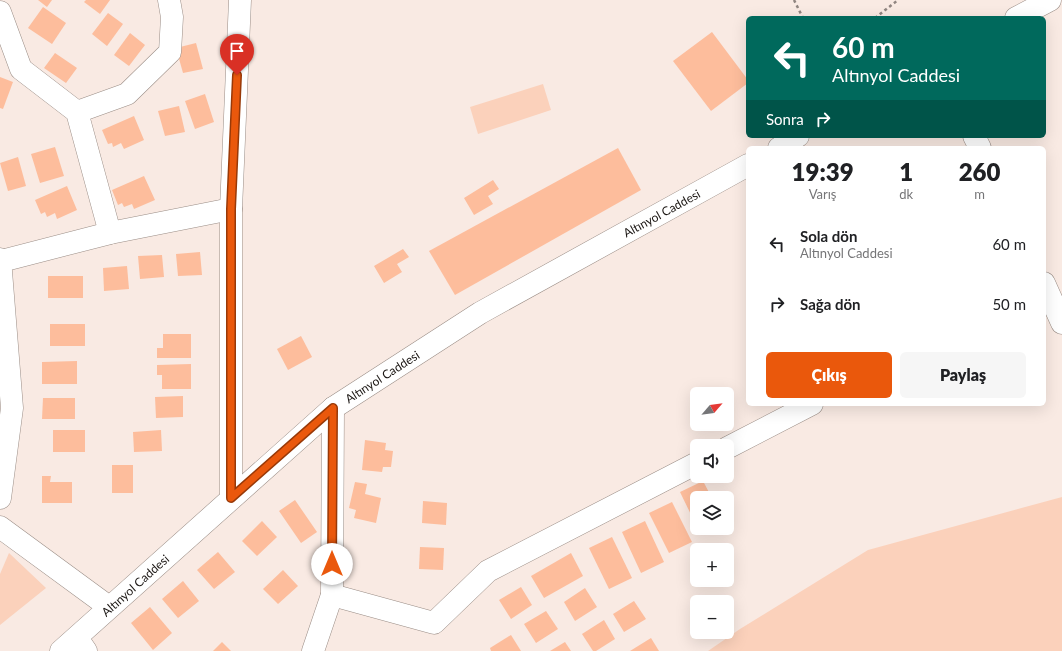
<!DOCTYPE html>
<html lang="tr">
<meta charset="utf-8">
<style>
:root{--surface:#fff;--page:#f6f6f6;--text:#202124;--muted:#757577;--accent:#ea580c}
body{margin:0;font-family:Lato,sans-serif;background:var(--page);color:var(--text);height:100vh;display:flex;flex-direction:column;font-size:15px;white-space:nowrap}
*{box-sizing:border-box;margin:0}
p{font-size:13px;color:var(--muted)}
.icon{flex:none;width:22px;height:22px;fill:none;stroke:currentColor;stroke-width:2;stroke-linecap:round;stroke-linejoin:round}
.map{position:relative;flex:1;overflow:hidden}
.side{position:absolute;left:746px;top:146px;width:300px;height:260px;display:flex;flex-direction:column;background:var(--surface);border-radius:6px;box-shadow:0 4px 16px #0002}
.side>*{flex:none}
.hud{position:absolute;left:746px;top:16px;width:300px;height:122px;border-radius:6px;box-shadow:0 4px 16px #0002;background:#00695c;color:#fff;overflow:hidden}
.needle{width:26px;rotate:62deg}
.fabs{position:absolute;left:690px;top:387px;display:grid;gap:8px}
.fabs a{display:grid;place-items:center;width:44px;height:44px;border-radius:6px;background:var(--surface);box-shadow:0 4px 16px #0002;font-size:20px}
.pin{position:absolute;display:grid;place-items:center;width:34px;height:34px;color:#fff;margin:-41px -17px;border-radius:50% 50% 50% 0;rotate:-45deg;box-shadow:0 0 4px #0007}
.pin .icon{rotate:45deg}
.me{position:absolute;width:44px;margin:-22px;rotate:0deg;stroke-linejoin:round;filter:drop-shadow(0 0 3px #0008)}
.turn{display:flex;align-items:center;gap:14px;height:84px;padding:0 20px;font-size:18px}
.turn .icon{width:52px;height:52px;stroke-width:2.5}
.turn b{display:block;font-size:28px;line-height:34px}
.then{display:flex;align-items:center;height:38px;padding:0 20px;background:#0003;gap:8px;font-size:15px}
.eta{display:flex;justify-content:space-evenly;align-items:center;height:68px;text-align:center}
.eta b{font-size:24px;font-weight:800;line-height:28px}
.button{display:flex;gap:8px;margin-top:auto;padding:8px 20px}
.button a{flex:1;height:46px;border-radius:6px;background:var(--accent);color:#fff;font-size:16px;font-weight:800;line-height:46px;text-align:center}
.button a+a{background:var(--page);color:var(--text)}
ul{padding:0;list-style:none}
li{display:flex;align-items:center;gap:12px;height:60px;padding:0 20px}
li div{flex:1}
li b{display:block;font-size:15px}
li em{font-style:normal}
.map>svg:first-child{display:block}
</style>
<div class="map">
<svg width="1062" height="651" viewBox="0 0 1062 651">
<rect width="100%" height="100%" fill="#f9eae3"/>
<!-- green -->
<g fill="#fbd1bb">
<path d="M543,84L551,110L478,134L470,107Z"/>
<path d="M1062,497V651H708L740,629L868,550Z"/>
<path d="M9,553L46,588L0,625V574Z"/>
</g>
<!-- building -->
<g fill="#fdbd9c">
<path d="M38,0H52L47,7Z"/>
<path d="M86,0H110L100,14L84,2Z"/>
<path d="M43,7L66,23L52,44L28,28Z"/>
<path d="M108,13L123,24L107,46L92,34Z"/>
<path d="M712,32L748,80V83L711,111L673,61Z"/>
<path d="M130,33L145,45L129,66L114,55Z"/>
<path d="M196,43L203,69L183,73L176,48Z"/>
<path d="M55,53L77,68L66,83L44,68Z"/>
<path d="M0,77L13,82L3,109L0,108Z"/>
<path d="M205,94L214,122L195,129L185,101Z"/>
<path d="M179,106L185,132L165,136L158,111Z"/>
<path d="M134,116L144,140L124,149L121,143L113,147L112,143L108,144L102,130Z"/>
<path d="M55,147L64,176L40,183L31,154Z"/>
<path d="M618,148L641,190L455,295L429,251Z"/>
<path d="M18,157L26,186L8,191L0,163Z"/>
<path d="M144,176L155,200L134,209L132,204L124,207L122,203L118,205L112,190Z"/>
<path d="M493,180L499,189L488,196L493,204L474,215L464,198Z"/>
<path d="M67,186L77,210L57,219L55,213L47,217L45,212L41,214L35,200Z"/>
<path d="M403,249L409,257L397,264L402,272L384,283L374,266Z"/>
<path d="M200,252L202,275L178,276L176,254Z"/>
<path d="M162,255L164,277L140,279L138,256Z"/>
<path d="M127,266L129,289L104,291L103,268Z"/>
<rect x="48" y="276" width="35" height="22"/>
<rect x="50" y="324" width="35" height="22"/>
<path d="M163,334H191V358H157V348H163Z"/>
<path d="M301,336L312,357L288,370L277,349Z"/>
<path d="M77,361V384H42V362Z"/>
<path d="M191,364V389H162V375H157V365Z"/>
<path d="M183,396V417L156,418L155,397Z"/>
<path d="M43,398H75V419H42Z"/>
<rect x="53" y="430" width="32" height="22"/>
<path d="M161,430L162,451L134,452L133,432Z"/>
<path d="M365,440L386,443L385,450L393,451L391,467H383L382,472L362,470Z"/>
<rect x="112" y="465" width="21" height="28"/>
<path d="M42,476H51L50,482H72V503H42Z"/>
<path d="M703,481L712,498H697V527L680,492Z"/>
<path d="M355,482L367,484L365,494L381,498L376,523L354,518L356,510L349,508Z"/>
<path d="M295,500L317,532L301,543L279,511Z"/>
<path d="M423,501L447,503L446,525L422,523Z"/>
<path d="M672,502L692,542L669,553L649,513Z"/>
<path d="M262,521L277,537L257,556L242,541Z"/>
<path d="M645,521L664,562L641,573L622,532Z"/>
<path d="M698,528H710L700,533Z"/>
<path d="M612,537L632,578L609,589L589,548Z"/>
<path d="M420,547L444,548L443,570L419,569Z"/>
<path d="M218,552L235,572L214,589L197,570Z"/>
<path d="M571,553L583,576L544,598L531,576Z"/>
<path d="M283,570L298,586L278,604L263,589Z"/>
<path d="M183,581L199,601L178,618L162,599Z"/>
<path d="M521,587L532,605L511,619L499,600Z"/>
<path d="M585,588L597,607L575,621L564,602Z"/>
<path d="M634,601L646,619L624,632L613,614Z"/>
<path d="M150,607L172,633L153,650L131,623Z"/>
<path d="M546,611L558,629L536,643L524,624Z"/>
<path d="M604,620L615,639L596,651H593L582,634Z"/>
<path d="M511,635L521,651H491L490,648Z"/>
<path d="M651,638L659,651H630Z"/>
<path d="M222,642L231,651H213Z"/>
<path d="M565,642L571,651H550Z"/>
</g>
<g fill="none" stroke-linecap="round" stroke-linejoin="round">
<!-- minor casing -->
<g stroke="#9a8d86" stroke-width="23">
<g id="minor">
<path d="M0,12L21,69L77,112L110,233"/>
<path d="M77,112L127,94L170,52L172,17L169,0"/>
<path d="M974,136L980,148"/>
<path d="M231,209L240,0"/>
<path d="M0,259L12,408L0,498"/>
<path d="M1,261L110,233L231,209V498"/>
<path d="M1044,283L1062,323"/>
<path d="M727,448L812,404"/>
<path d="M0,527L109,607"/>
<path d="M332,595L434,623L488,571L697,463"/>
<path d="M77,638L86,651"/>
<path d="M313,651L332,595L333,408"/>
</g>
</g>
<!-- major casing -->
<g stroke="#9a8d86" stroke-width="23">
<g id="major">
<path d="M1016,18L1050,0"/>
<path d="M779,148L798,136"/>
<path id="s1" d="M61,651L333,408L480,313L748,165"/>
</g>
</g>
<!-- path -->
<g stroke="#908580" stroke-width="2.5" stroke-dasharray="3 3" stroke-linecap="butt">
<path d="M794,0L803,18"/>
<path d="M875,18L898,0"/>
</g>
<!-- minor -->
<use href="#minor" stroke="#fff" stroke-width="22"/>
<!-- major -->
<use href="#major" stroke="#fff" stroke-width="22"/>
</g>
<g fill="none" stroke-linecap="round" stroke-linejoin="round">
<!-- route casing -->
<g stroke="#983908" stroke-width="10">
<path id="route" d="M237,75L231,209V498L333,408L332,564"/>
</g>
<!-- route -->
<use href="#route" stroke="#ea580c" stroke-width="7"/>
</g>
<g text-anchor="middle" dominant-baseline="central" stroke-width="4" stroke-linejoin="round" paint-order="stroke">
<!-- street labels -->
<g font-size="12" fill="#1a1512" stroke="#f9eae3">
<text stroke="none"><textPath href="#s1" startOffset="747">Altınyol Caddesi</textPath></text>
<text stroke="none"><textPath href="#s1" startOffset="423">Altınyol Caddesi</textPath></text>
<text stroke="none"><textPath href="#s1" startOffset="99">Altınyol Caddesi</textPath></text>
</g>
</g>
</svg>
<div class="fabs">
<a><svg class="needle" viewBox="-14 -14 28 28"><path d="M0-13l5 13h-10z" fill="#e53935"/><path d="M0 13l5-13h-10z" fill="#757577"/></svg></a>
<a><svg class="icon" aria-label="sound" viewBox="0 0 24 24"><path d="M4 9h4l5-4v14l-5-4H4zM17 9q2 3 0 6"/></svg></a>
<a><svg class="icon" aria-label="layers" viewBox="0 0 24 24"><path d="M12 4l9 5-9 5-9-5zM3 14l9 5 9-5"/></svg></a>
<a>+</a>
<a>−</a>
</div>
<div class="pin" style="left:237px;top:75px;background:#d93025"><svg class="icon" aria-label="arrive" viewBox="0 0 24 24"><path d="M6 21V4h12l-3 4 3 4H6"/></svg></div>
<svg class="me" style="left:332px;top:564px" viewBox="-20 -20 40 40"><circle r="19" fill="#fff"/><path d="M0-13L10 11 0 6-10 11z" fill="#ea580c"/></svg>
<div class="hud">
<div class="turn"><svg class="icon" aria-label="left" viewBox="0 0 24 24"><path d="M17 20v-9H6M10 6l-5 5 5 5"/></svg><div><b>60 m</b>Altınyol Caddesi</div></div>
<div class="then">Sonra<svg class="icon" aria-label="right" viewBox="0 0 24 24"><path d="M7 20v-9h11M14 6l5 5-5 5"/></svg></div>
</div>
<section class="side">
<div class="eta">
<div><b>19:39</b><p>Varış</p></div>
<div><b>1</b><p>dk</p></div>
<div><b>260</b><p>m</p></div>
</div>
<ul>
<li><svg class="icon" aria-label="left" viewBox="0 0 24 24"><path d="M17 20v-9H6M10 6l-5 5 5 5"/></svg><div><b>Sola dön</b><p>Altınyol Caddesi</p></div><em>60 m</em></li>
<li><svg class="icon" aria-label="right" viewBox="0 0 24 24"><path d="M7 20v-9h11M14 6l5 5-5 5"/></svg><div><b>Sağa dön</b></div><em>50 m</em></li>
</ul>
<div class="button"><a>Çıkış</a><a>Paylaş</a></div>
</section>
</div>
